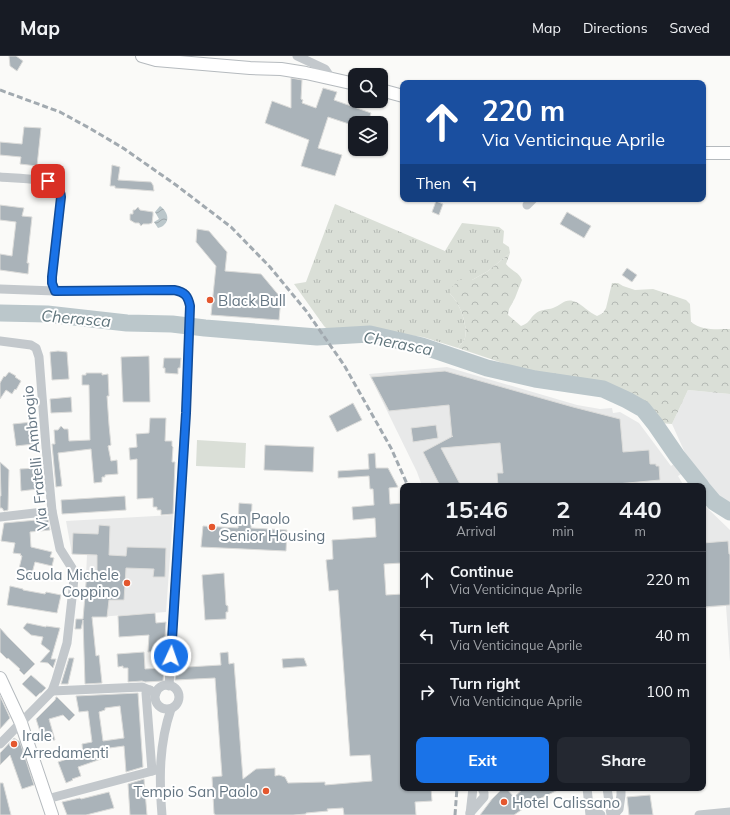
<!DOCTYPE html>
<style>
:root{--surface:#171b24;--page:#242831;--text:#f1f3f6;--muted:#9ea1a6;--line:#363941;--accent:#1a73e8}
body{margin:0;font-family:Mulish,sans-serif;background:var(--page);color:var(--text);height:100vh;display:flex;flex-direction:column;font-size:15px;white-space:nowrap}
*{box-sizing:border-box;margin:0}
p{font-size:13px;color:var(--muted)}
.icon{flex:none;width:22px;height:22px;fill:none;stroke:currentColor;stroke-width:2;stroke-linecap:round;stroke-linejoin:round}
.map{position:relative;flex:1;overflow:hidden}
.side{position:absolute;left:400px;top:427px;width:306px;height:308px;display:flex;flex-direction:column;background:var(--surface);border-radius:8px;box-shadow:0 1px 3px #0004}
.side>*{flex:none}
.guide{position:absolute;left:400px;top:24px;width:306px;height:122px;border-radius:8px;box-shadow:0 1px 3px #0004;background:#1a4fa0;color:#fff;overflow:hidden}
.buttons{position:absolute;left:348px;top:12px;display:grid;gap:8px}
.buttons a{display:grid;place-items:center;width:40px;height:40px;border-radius:8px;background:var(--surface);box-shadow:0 1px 3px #0004;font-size:20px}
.pin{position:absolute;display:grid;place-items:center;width:34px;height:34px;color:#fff;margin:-17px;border-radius:8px;box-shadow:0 2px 6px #0006}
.me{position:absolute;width:44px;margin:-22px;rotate:3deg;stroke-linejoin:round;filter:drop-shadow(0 0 3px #0008)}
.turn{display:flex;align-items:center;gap:14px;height:84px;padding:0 16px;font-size:18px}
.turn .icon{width:52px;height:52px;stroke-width:2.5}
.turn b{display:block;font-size:28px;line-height:34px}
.then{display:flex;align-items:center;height:38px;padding:0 16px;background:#0003;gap:8px;font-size:15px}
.eta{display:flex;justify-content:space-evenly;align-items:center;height:68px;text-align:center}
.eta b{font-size:24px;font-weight:700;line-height:28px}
.button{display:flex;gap:8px;margin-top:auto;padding:8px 16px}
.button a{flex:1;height:46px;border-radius:8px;background:var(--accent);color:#fff;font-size:16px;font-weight:700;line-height:46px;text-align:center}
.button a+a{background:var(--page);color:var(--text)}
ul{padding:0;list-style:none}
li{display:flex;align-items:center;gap:12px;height:56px;padding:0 16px;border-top:1px solid var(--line)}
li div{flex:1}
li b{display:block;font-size:15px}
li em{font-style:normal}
header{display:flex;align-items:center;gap:24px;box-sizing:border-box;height:56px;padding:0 20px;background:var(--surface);border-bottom:1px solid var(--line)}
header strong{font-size:19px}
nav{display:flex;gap:22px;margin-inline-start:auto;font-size:14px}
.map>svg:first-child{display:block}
</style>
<header>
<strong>Map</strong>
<nav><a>Map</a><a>Directions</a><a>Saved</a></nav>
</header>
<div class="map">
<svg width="730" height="759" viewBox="0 0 730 759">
<defs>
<pattern id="grass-tufts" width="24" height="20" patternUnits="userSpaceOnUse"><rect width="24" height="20" fill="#dadfd7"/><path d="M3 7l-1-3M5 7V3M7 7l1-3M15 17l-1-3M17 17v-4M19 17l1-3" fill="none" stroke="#b4b9b4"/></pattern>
<pattern id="forest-crowns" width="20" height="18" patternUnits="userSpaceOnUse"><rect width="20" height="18" fill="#dadfd7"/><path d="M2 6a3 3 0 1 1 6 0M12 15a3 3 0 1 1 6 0" fill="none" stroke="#b4b9b4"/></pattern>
<pattern id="water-waves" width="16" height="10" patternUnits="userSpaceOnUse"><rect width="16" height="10" fill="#bbc7cb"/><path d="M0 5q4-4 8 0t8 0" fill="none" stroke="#9ca6aa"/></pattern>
</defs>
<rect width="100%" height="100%" fill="#fafaf8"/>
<!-- built -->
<g fill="#e8e9e9">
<path d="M447,311L577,349L600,353L612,352L613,357L620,356L639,367L671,410L686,399L672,368L688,334L730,338V451L720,445L706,430L692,411L678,420L684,430H422L417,416L369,318Z"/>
<path d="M703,448L730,474V606L726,550L703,552Z"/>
<path d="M173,459L166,556L84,562L87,499L72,498L66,465Z"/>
</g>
<!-- grass -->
<path fill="url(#grass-tufts)" d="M335,148L445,195L462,167L499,171L504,175L503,187L509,191L510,197L488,215L472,224H459L450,238C460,247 468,269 465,282C464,285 460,289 458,292L423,281L399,278L328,274L324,270L294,228L306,226Z"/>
<!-- forest -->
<path fill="url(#forest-crowns)" d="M510,197L506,208C512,216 518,215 522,224L515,242L509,253L508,259L521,270C530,267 529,263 535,258C540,253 547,254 553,252C561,249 566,241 576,246C583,249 588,256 597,260L603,257L606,252L612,227H618L623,230L635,234L653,233L686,244L690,248L691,266C702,275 717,273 730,273V338L688,334L672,368L659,367L648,354L630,342L612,334L596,328L552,322L532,317L458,292C460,289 464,285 465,282C468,269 460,247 450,238L451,232L459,224H472L488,215Z"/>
<!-- garden -->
<path fill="#dadfd7" d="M197,384L246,387L245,412L196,410Z"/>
<!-- water -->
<path fill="url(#water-waves)" d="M160,150C166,154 171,163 164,169C162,171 160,171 158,172L154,166L159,163L155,156Z"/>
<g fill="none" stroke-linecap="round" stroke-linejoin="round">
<!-- river -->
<g stroke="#bbc7cb" stroke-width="17">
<path d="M0,257L47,258L127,267L172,268L205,272L317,281L370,278L422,290L487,312L535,323L603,333L627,344L643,353L655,368L677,400L701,430"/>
<path d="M703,433L714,446L730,456"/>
</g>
</g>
<!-- building -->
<g fill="#aab3b9" stroke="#dcdcda" fill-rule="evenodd">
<path d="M9,0H16L23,5L17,15L10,10Z"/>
<path d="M291,22L302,24L301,43L303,44L302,47L316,52L323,32L337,36L334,44L371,57L368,67H355V70L328,61L318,92L342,99L335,120L301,110L309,84L265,67L272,45L291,52Z"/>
<path d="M24,71L41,72L37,110L20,108L21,101L0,99V86L22,88Z"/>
<path d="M112,109L120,111L118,124L151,126L153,129L154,135L115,132V130H110Z"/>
<path d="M436,145L443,148L439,159L432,156Z"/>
<path d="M0,149L24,152L22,160L32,161L27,207H29L28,218L0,214V198L12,200L16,166L0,164Z"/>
<path d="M138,151L140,154L153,156V159L152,167L149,168H143L141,170L139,167H135L130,164V158H133V154H135Z"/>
<path d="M567,156L591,170L584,182L560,168Z"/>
<path d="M197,173L209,175L227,196L225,215L261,218L281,242L279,264L211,259L216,210L196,186Z"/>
<path d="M627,212L637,219L632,226L622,219Z"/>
<path d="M58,295L67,296L69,323L52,324L50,296Z"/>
<path d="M149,300L150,346H123L121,301Z"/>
<path d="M164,302H181L180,312H178V318L165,317V312H163Z"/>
<path d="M445,315L573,351L620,363L623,396L649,394L650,408H656V410H659L660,424L595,430H498L497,417H503L500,387L441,392L461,430H440L423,396L453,380L452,381L449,349L389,355L371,321Z"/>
<path d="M9,316L16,320L15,321L21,325L16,334L15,333L12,338L6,334L0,343V327L4,320L5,321Z"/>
<path d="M86,317H102V319L108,318L109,340H107L109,369L111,389L108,390L111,405L117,404L118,418L105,419V421H102V426L94,427L91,393L58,397L62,430L56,431L52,388H55L54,374H58L61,370L64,373H68L69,385L90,384L89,329H82V319H86Z"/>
<path d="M71,341L72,356L51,357L50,343Z"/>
<path d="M353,347L362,364L337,376L329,360Z"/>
<path d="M150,362H166L165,385H172V390L173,391L172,406H175L173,458L161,459V454H157V451H153V442L137,443V403L130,404L129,392L137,391L136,378L149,377Z"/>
<path d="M32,366L34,388L16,390L13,368Z"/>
<path d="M436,369L438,382L413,386L411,372Z"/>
<path d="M265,389L314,391L313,416L264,414Z"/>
<path d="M375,397L376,412H388L398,431L389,432L390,448L403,447L402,507L384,508L386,539L403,538V732H431L432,745L415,746L416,759H344L343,752L327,753L328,755L306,757V758L293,759H215V758H214L212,721L222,720L215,622L175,624L176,611L188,610V611L221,609L220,597L228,596L229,608L234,607L243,723L256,713L275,712V720L279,719L285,721L288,727L325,726V729L372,725L370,699L350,700L338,534L329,535L326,504L333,503L332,484L376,481L375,462L353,464L352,451L374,449L373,433H370L369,420L338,422V415L369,413L368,398Z"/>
<path d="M0,406L9,414L8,454L4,455L2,452H0V440H1Z"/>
<path d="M36,412L38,433L21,435L20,413Z"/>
<path d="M125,440L126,454L62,458L61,444Z"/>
<path d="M239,447L252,448L251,472L287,474L286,495L201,491L203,470L238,472Z"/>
<path d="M48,463L50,474L30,476L31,491L52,496L50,501L54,502L52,510L35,506L31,521L18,517L22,500L20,499L21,498L13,497L15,487L1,485L4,467Z"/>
<path d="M99,469L110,470L109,499L126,500L127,491L166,492L165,521H153L154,513L126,512L124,544H109L107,561H92L96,600L99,599L102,627L85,628L83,564L81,573H75L76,563H83L87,516L97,517V499L72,498L73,477L98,478Z"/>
<path d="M728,485L729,498H730V549L703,551V487Z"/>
<path d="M224,517L226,549L228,550V556H226V563L205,564L202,519Z"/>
<path d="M10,530L23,533V534L45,538L46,536L61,539L57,557L7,549Z"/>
<path d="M155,557L156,567L166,566L164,595L148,596L149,579L119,581L118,560Z"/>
<path d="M27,567L46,571V570L60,572L51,603H56L53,612L48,607L40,606L50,595L41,588L43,581L31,579L23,572Z"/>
<path d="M0,572L8,581L35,608L24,619L19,614L20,613L8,602L7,603L0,596Z"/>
<path d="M144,596L145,613L164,612L163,625L145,626L142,625L128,626V612H123V610L118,611L117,598Z"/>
<path d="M69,602H74L68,628H61Z"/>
<path d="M296,602H304L307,610L283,612L282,603Z"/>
<path d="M31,619L46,632L41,637H40L36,641L22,628Z"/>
<path d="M138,637L143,711L126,716L124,690L102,693L104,702L78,711L81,720L72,723L73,724L66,727L58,706L83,698L82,688L92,686L88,655L79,656L76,640ZM120,650L124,682L103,685L99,656L105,654V652Z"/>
<path d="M0,640L10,662L0,673Z"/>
<path d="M56,641H57L75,659L69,665L63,659L49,663L55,684L43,685L36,663L55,644Z"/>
<path d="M14,682L20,686L34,729L22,733L10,699L0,709V697Z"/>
<path d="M144,723L147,759H130L128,728Z"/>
<path d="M0,727H3L11,759H0Z"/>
<path d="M503,732H506L514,741L524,732H562L533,746L514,759H480L492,743Z"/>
<path d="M109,736L114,752L86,759H67L62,746L80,742L81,743Z"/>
<path d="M650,739L653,759H629L627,741Z"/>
</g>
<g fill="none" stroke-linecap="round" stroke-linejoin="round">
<!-- major casing -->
<g stroke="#b5babe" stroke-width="14">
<g id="major">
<path d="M142,0L156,4L250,12L281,13L306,17L355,28"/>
<path d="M381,34L403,40"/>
<path d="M703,97H730"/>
<path d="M0,622L21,667L52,759"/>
</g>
</g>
<!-- minor -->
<g stroke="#c3c8cc" stroke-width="9">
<path d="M297,0L325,13L331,22"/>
<path d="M0,121C11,122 46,123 54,127C59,130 61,135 61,141L52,221V227L55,235"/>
<path d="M527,149L533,143"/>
<path d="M0,233L55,235L174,234C185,236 188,240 190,251L186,357L169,630"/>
<path d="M0,285L31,289L36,292L39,301L46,391L52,455L60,493L72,512L74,521L73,533L67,587L56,624L52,635L0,688"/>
<path d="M0,461L52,455"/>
<circle cx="167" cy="641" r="12"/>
<path d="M150,634L146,637L152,715"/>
<path d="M52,635L142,631L156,637"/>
<path d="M587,732L590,759"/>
<path d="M607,732L611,759"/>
<path d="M47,743L160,713"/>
<path d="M588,746L594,753L601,759"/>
<path d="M470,757L484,741V737L482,732"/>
<path d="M470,758L473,732"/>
<path d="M162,759C159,722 159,688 171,653"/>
<path d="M614,759L619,753L621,739V732"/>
<path d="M699,759L730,756"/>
</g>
<!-- major -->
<use href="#major" stroke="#fff" stroke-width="12"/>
<!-- rail -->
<g stroke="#a2aab0" stroke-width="3" stroke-dasharray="6 3" stroke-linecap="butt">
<path d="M0,34L60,56L91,73L123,92L176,129L231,171L270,211L307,256L344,309L391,392L408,430"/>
<path d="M455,759L457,732"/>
</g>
</g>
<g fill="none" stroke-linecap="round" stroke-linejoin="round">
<!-- route casing -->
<g stroke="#114b97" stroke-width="10">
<path id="route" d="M48,125C56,127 60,132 61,141L52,221V227L55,235L174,234C185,236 188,240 190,250L186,357L171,600"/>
</g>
<!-- route -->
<use href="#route" stroke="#1a73e8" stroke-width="7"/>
</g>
<!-- markers -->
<g fill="#e4572e" stroke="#fff" stroke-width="1.5">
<circle cx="210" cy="244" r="4"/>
<circle cx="212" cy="471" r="4"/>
<circle cx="127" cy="527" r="4"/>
<circle cx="14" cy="688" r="4"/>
<circle cx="266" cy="735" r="4"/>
<circle cx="504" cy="746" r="4"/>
</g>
<g text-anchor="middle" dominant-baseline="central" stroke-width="4" stroke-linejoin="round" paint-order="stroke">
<!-- poi labels -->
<g font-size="15" fill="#657683" stroke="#fff" text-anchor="start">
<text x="218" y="244">Black Bull</text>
<text x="220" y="462">San Paolo<tspan x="220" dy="17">Senior Housing</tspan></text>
<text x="119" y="518" text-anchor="end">Scuola Michele<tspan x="119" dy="17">Coppino</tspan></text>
<text x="22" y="679">Irale<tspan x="22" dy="17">Arredamenti</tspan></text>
<text x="258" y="735" text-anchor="end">Tempio San Paolo</text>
<text x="512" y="746">Hotel Calissano</text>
</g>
<!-- street labels -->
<g font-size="15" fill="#657683" stroke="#fff">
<text transform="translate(35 402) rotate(-96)">Via Fratelli Ambrogio</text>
</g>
<!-- water labels -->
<g font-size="16" font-style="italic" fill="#60757c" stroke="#fff">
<text transform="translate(76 262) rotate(5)">Cherasca</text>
<text transform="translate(398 287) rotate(11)">Cherasca</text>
</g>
</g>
</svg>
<div class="buttons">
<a><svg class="icon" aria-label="search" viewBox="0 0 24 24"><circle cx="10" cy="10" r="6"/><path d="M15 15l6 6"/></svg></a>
<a><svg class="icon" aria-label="layers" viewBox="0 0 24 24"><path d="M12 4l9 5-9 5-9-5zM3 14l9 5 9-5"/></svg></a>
</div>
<div class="pin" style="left:48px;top:125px;background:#d93025"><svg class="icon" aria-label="arrive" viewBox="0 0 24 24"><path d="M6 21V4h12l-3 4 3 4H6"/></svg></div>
<svg class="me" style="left:171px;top:600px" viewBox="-20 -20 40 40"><circle r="17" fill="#1a73e8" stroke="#fff" stroke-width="3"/><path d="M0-11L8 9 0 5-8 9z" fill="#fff"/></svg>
<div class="guide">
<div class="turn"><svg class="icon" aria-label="ahead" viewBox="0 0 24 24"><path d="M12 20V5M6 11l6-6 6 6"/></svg><div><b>220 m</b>Via Venticinque Aprile</div></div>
<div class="then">Then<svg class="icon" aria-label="left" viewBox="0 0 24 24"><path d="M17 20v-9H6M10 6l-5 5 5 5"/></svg></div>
</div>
<section class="side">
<div class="eta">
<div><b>15:46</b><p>Arrival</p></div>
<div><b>2</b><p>min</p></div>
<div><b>440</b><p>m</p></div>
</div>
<ul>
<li><svg class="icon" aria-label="ahead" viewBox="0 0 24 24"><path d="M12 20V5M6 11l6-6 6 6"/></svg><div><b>Continue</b><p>Via Venticinque Aprile</p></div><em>220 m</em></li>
<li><svg class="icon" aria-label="left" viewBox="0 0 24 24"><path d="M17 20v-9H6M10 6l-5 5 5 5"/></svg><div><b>Turn left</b><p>Via Venticinque Aprile</p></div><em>40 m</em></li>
<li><svg class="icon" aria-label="right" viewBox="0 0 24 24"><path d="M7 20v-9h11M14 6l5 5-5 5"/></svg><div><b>Turn right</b><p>Via Venticinque Aprile</p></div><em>100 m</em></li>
</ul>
<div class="button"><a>Exit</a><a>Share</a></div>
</section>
</div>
